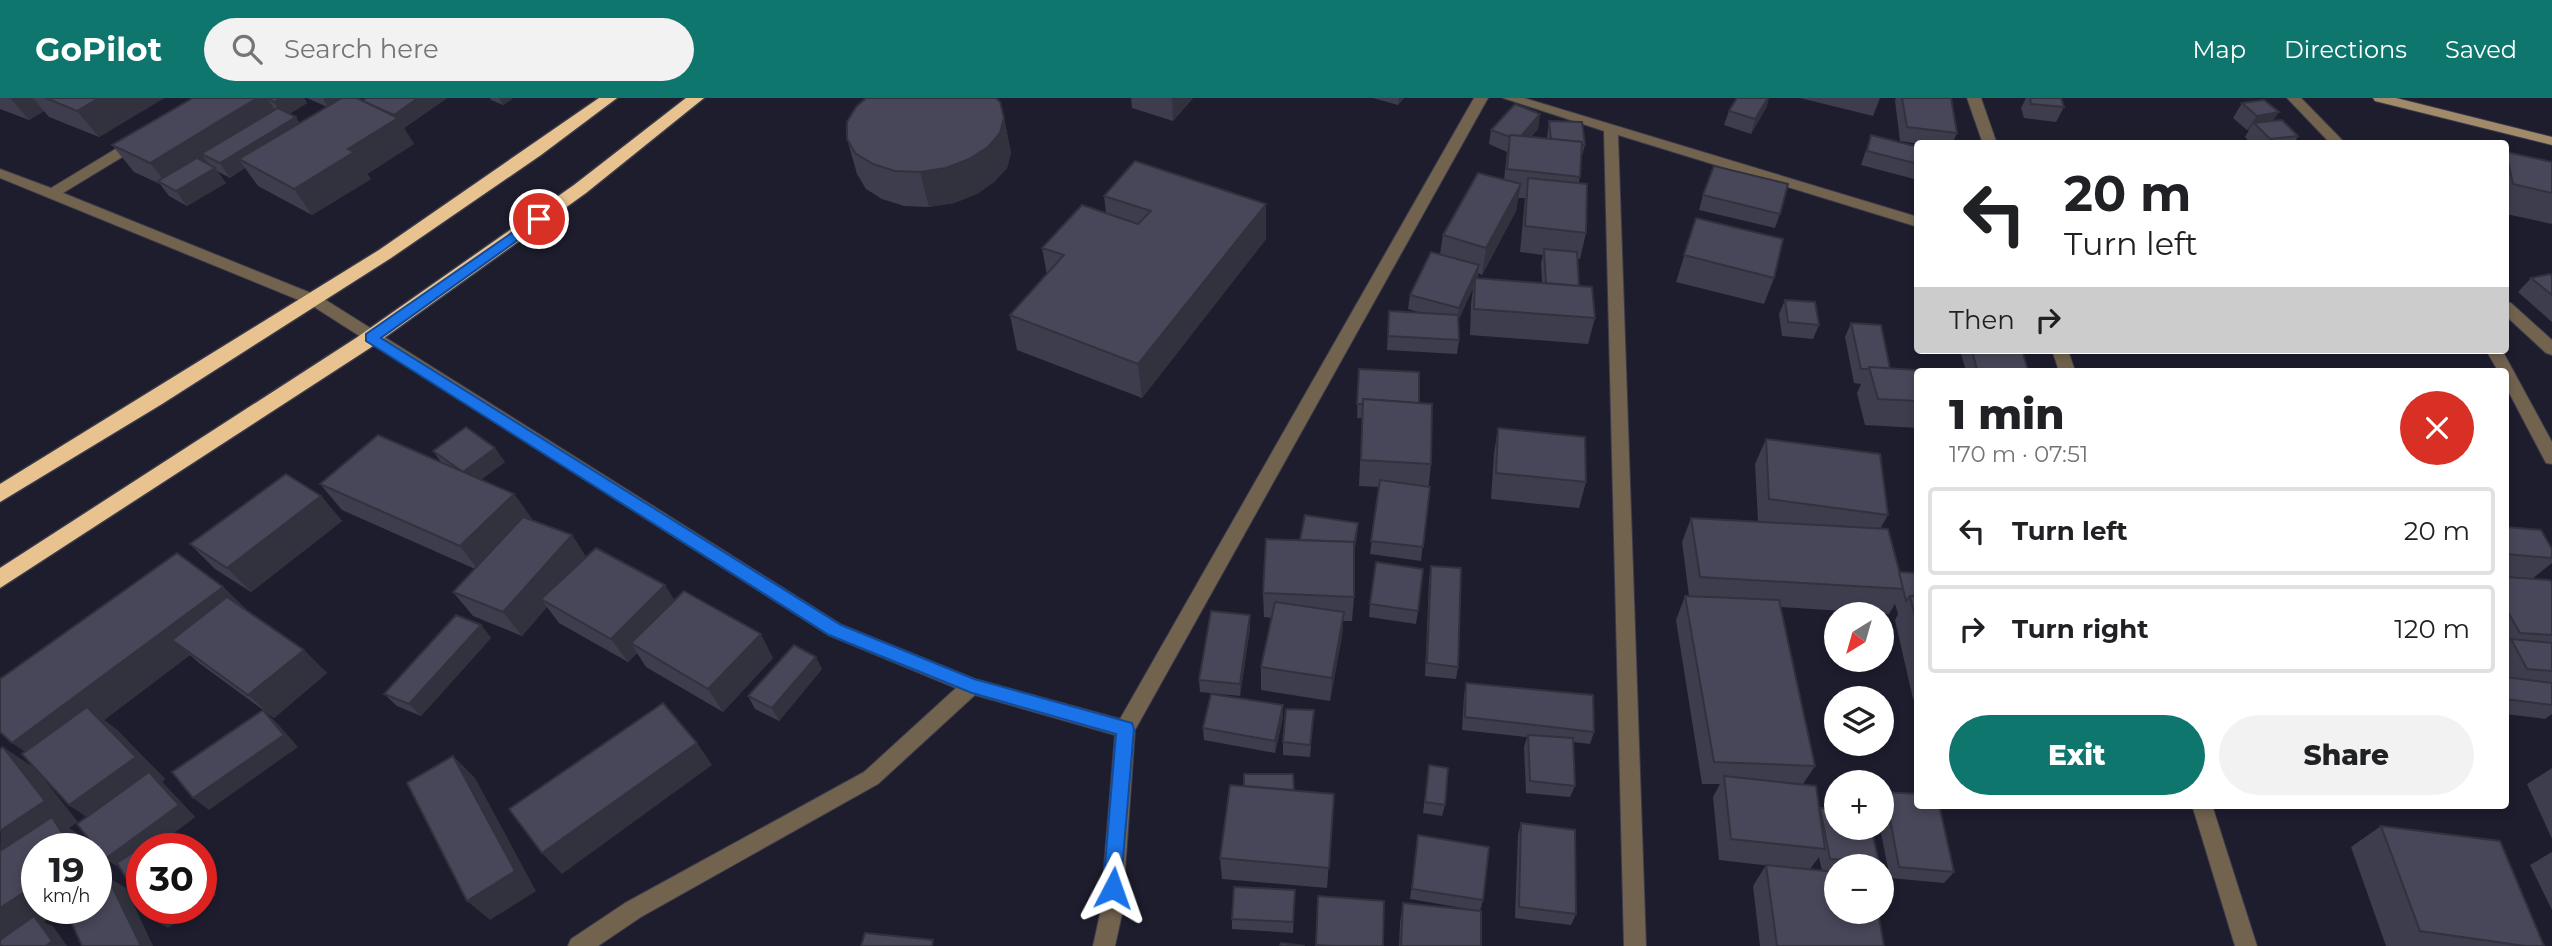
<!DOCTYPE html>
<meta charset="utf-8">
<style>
:root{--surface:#fff;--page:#f2f2f2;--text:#202124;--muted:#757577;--line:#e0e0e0;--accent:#0f766e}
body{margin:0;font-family:Montserrat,sans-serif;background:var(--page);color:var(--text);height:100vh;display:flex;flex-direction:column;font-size:26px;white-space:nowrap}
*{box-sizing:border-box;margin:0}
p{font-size:23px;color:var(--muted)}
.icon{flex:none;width:38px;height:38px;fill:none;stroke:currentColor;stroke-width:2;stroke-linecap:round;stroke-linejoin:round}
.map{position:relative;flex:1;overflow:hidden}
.sheet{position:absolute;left:1914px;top:270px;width:595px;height:441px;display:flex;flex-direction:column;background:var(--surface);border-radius:7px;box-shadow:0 4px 10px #0003}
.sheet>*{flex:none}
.banner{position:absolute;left:1914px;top:42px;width:595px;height:214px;border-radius:7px;box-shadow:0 4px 10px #0003;background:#fff;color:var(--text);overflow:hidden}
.needle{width:46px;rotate:217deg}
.controls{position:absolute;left:1824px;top:504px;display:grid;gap:14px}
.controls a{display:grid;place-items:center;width:70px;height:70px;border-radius:50%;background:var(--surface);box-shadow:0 4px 10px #0003;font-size:35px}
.speed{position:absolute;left:21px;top:735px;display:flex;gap:14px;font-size:35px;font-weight:700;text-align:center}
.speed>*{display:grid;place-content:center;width:91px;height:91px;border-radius:50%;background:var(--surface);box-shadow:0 4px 10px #0003;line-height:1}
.speed small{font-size:18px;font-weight:400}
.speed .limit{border:10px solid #d22;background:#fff;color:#111}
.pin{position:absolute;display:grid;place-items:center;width:60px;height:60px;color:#fff;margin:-30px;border:4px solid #fff;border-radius:50%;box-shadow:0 2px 7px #0007}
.me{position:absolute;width:77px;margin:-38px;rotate:4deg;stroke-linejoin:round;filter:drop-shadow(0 0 5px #0008)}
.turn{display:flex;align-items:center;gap:24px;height:147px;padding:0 35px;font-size:32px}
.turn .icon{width:91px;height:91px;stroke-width:2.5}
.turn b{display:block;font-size:49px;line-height:60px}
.then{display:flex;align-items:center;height:66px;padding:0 35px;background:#0003;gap:14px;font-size:26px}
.round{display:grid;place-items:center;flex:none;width:74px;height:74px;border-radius:37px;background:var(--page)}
.headline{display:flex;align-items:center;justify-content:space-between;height:119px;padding:0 35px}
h1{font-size:42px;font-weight:800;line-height:52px}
.cta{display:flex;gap:14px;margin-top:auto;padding:14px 35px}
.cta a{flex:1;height:80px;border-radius:42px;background:var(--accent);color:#fff;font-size:28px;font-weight:800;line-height:80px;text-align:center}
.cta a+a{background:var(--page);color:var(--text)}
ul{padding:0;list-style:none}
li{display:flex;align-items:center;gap:21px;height:88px;margin:0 14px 10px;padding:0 21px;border:4px solid var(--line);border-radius:7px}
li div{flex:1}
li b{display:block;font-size:26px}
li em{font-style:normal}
header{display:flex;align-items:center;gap:42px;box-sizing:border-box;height:98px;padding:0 35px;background:var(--accent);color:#fff}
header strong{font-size:33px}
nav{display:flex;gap:38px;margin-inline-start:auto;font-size:24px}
.search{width:490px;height:63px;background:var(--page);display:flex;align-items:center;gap:18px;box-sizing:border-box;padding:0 24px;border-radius:38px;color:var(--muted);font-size:26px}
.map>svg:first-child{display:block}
</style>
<header>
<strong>GoPilot</strong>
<div class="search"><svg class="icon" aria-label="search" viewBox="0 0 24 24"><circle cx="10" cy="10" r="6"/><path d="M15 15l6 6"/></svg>Search here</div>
<nav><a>Map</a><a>Directions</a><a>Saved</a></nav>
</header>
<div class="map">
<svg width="2552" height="848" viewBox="0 0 2552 848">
<rect width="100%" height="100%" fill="#1e1d2e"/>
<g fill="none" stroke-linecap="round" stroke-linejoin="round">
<!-- street casing -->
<g stroke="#3b3a4b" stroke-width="2">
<g id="street">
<path d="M1474,0H1488L1135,632L1122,816L1115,848H1093L1100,816L1115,637L975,597L878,686L641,819L598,848H568L571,841L625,805L864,674L956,590L828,537L311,207L0,80V71L51,90L132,41H142V47L63,95L321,199L842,527L975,581L1120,621Z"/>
<path d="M1503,0H1524L1918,119V129L1618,37L1646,848H1624L1604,33Z"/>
<path d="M1967,0H1981L1997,46H1983Z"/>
<path d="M2287,0H2301L2346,46H2331Z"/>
<path d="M2506,204L2511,205L2552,242V257L2546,255L2506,218Z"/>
<path d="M2052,252H2068L2075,273H2059Z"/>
<path d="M2486,252H2502L2552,344V366L2546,365L2506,289V273H2498Z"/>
<path d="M2192,707H2212L2257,848H2235Z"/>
</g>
</g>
<!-- secondary casing -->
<g stroke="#3b3a4b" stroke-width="2">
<path id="secondary" d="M2373,0H2396L2552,39V47L2375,3Z"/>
</g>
<!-- highway casing -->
<g stroke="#3b3a4b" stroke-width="3">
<g id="highway">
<path d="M599,0H617L541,57L391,160L162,306L0,404V386L379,152Z"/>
<path d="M686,0H704L586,95L370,250L0,490V470L356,240L574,87Z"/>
</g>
</g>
<!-- street -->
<use href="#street" fill="#72634f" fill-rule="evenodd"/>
<!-- secondary -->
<use href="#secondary" fill="#a18a69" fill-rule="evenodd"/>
<!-- highway -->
<use href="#highway" fill="#e8c38f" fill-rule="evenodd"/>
</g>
<!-- wall -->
<g fill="#3d3d4d" fill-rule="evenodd">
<path d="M0,0H164L99,39L49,19L44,13L29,22L0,11Z"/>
<path d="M193,0H304L307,5L289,16L300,25L327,9L307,0H357L363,3L366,0H447L404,30L414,46L367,76L371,81L312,117L258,88L245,70L230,80L217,73L226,85L187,108L169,98L160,86L134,74L112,47Z"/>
<path d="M490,0H511L512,1L503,7L491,2Z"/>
<path d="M1131,0H1193L1173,23L1132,10Z"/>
<path d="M1373,0H1404L1398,7Z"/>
<path d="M1800,0H1880L1873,18Z"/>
<path d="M1896,0H1951L1957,35L1952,46H1919L1900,43L1895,3Z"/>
<path d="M2026,0H2061L2064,9L2056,24L2024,20L2021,10Z"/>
<path d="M2242,5L2273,23L2298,38L2294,46H2251L2245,39L2249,32H2247L2233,20Z"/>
<path d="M1767,8L1751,36L1724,27L1729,13Z"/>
<path d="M1540,16L1538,31L1531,39L1547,40L1549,23L1585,47L1581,61L1579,85L1586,135L1580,161H1577L1579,188L1595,220L1588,246L1470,237L1471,206L1473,190L1458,223L1459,242L1457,256L1387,252L1389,213L1422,215L1408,211L1410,197L1440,156L1443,137L1504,82L1507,54L1489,46L1491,32ZM1518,100H1525L1520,154L1543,157L1541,165L1542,185L1478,180V175L1482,177L1516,113Z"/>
<path d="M1004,20L1011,55L1007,70L994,84L977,96L954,105L929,109L904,108L882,101L866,91L857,76L847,41Z"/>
<path d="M1871,37L1918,49V82L1861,67Z"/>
<path d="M2506,54L2552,64V126L2506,116Z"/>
<path d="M1703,97L1780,116L1775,130L1699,112Z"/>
<path d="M1104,98L1266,106V141L1142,300L1017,252L1010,217L1047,177L1042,150L1106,115Z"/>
<path d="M1696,120L1774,180L1764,206L1676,184Z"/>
<path d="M2552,178V224L2518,194L2531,180Z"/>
<path d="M1785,202L1819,227L1813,241L1782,238L1779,216Z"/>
<path d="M1851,225L1890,271L1918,273V330L1865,327L1857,295L1861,286L1854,285L1845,239Z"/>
<path d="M1960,252H2022L2028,273H1966Z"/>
<path d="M1359,271L1419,305L1431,366L1421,463L1370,456L1379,389L1359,388L1362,320H1357Z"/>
<path d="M1498,330L1586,384L1579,410L1491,401L1494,355Z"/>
<path d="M1766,341L1888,417L1880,431L1899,474L1918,475V601H1913L1895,522L1898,516L1895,506L1889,516L1781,509L1815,668L1803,686L1819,712L1820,710L1879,764L1875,768H1836V773L1884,848H1760L1753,788L1766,767L1781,769L1719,762L1713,699L1720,686H1702L1676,522L1685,498H1689L1682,444L1691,420L1758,423L1755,366ZM1819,759L1822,773L1810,771Z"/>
<path d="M433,353L505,364L481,381L514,396L532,421L531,422L572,437L586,459L665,487L674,502L773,560L723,614L646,569L637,555L628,564L559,525L547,509L522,538L473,518L453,494L475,471L342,412L320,386L441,364Z"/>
<path d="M321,398L342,423L251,494L215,471L190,446Z"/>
<path d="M1358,425L1354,457V499L1352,523H1343L1342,538L1330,603L1261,592V569L1272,520L1264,519L1263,495L1300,442Z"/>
<path d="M2506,429L2552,451V465L2532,481L2552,485V616L2545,621L2506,616V579H2508L2506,576Z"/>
<path d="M1431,468L1458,569L1456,581L1425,578L1429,481Z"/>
<path d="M223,489L248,513L327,575L274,620L199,565L190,557L104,622L117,632L165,681L162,684L195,719L171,737L182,745L87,719L69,707L22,656Z"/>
<path d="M1370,506L1418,513L1416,526L1369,519Z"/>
<path d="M481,527L491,540L421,618L397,608L384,596Z"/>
<path d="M1250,530L1240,598L1200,594L1199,582Z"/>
<path d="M822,571L779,623L755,611L748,598Z"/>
<path d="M1466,585L1594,634L1590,646L1573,644L1575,688L1570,699L1526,695L1524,649L1527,639L1462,632L1464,598Z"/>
<path d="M1314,612L1310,659L1283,657V644Z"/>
<path d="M1283,619L1275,655L1204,642L1203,630Z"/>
<path d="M1429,667L1445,707L1442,718L1423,715Z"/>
<path d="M2552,670V741L2527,686Z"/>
<path d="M1294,692L1334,696L1327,790L1222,781L1220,760Z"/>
<path d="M1885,694L1954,774L1944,785L1890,780L1880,730L1881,699Z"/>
<path d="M1521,725L1576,816L1571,827L1515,820L1518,736Z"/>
<path d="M2381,728L2544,848H2386L2351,749Z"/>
<path d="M1418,737L1483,802L1480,813L1481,848H1399L1400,825L1403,805L1474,812L1410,801Z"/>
<path d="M2552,754V812L2530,767Z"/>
<path d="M1295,792L1293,835L1232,831V821Z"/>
</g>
<!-- shaded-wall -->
<g fill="#32323e">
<path d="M10,0H33L44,13L29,22Z"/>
<path d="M99,0H164L99,39L77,13Z"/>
<path d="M238,0H267L281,22L201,56L210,67L171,91L150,65Z"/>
<path d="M281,0H304L307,5L284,18L274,4Z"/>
<path d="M323,0H346L329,11Z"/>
<path d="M418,0H447L404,30L414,46L367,76L371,81L312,117L294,91L348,51L397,21L394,17Z"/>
<path d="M499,0H511L512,1L503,7Z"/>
<path d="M1172,0H1193L1173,23Z"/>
<path d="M1399,0H1404L1398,7Z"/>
<path d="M1768,0H1769L1767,8L1751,36L1755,21Z"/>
<path d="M2279,14L2269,29L2254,25L2249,32H2247L2257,18Z"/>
<path d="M1540,16L1538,31L1515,57L1517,42Z"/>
<path d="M296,19L306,34L239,61L245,70L230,80L220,65Z"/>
<path d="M1004,20L1011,55L1007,70L994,84L977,96L954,105L929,109L920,74Z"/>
<path d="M215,70L226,85L187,108L176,93Z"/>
<path d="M1521,86L1516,113L1482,177L1486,150Z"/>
<path d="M1266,106V141L1142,300L1138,266Z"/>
<path d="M1479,167L1477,181L1475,180L1473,190L1457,224L1459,210Z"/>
<path d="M495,350L505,364L473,388L463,374Z"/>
<path d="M514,396L532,421L479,473L460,448Z"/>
<path d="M321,398L342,423L251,494L227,470Z"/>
<path d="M1358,425L1357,439L1352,465L1353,452Z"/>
<path d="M572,437L588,462L541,501L547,509L522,538L503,514Z"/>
<path d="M665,487L680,512L631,545L637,555L628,564L611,541Z"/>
<path d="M223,489L248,513L172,542L190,557L104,622L117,632L165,681L162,684L195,719L171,737L182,745L186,751H177L123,772L105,761L101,728L69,707L44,667L12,645Z"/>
<path d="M1344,514L1342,538L1330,603L1332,580Z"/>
<path d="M1250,517V530L1240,598V586Z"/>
<path d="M481,527L491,540L421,618L409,606Z"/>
<path d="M761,536L773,560L723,614L708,591Z"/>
<path d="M304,552L327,575L274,620L248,597Z"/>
<path d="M816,559L822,571L779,623L772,610Z"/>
<path d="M1283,607V619L1275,655V643Z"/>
<path d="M263,612L277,625L298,649L209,712L193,700Z"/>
<path d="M697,645L712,667L562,776L542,755Z"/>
<path d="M3,649L36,671L78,724L69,730L84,740L91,751H72L0,765Z"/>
<path d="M453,658L475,680L536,793L490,822L467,803Z"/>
<path d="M96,758L110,779L109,780L126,790L153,848H141L96,788Z"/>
<path d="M201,774L216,797L201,807Z"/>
<path d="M37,786V810H64L44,824L53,828L67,848H0V810Z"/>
<path d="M165,810H197L168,830L150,820Z"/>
</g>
<!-- building -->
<g fill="#474759" stroke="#32323e" stroke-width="2">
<path d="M46,0H99L77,13Z"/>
<path d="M193,0H257L150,65L112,47Z"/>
<path d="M268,0H281L274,4Z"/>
<path d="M342,0H357L398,20L348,51L354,54L294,91L239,61Z"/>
<path d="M366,0H418L394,17L363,3Z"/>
<path d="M866,0H996L1000,4L1004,20L1000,35L988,49L969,61L946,70L920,74L895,73L873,66L855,55L847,41V24L856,9Z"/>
<path d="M1737,0H1768L1755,21L1729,13Z"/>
<path d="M1902,0H1951L1957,35L1907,29Z"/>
<path d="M2030,0H2061L2064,9L2031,6Z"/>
<path d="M2264,2L2279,14L2257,18L2242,5Z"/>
<path d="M1515,6L1540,16L1521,38L1510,37V39L1491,32Z"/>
<path d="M278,10L296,19L220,65L201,56Z"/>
<path d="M2282,22L2298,38L2270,41L2254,25Z"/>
<path d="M1549,23L1582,24L1585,47H1582V44L1551,41Z"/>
<path d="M1510,37L1582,44L1580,79L1507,71Z"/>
<path d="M1871,37L1918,49V66L1867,53Z"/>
<path d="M2506,54L2552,64V95L2513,86Z"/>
<path d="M197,60L215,70L176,93L158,83Z"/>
<path d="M1135,63L1266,106L1138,266L1010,217L1064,157L1042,150L1082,107L1138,126L1151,113L1104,98Z"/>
<path d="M1714,68L1788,86L1780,116L1703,97Z"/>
<path d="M1478,75L1521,86L1486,150L1443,137Z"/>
<path d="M1528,80L1587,86L1586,135L1525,128Z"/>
<path d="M1696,120L1783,141L1774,180L1684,157Z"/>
<path d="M1544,151L1577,154L1579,188L1546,185Z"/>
<path d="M1431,154L1479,167L1459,210L1410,197Z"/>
<path d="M2550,176L2552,178V197L2531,180Z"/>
<path d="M1475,180L1592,189L1595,220L1474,211Z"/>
<path d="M1785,202L1815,204L1819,227L1788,224Z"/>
<path d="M1389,213L1458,217L1459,242L1388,238Z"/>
<path d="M1851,225L1881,227L1890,271L1869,269L1868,271H1861Z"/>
<path d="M1972,252H2022L2028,273L1977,272Z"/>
<path d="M1869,269L1933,273H1918V303L1878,301Z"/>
<path d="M1359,271L1419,274V305L1363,301V306H1357Z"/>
<path d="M1363,301L1432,306L1431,366L1361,362Z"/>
<path d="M466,329L495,350L463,374L433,353Z"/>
<path d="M1498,330L1585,339L1586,384L1496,375Z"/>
<path d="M378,337L514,396L460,448L320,386Z"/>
<path d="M1766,341L1880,356L1888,417L1769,401Z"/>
<path d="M286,376L321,398L227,470L190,446Z"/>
<path d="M1380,382L1430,389L1423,449L1371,443Z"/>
<path d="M1305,417L1358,425L1354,448V444L1300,442Z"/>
<path d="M523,419L572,437L503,514L453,494Z"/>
<path d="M1691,420L1888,431L1904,491L1700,479Z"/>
<path d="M2506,429L2541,432L2552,451V460L2506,456Z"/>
<path d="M1266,441L1354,444V499L1263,495Z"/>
<path d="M596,450L665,487L611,541L541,501Z"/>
<path d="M177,455L223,489L12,645L0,634V581Z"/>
<path d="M1376,464L1423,471L1418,513L1370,506Z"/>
<path d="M1431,468L1461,470L1458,569L1427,565Z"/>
<path d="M1899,474L1918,475V499L1910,498L1906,503Z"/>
<path d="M2506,479L2550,482L2552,485V537L2520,535L2506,511Z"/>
<path d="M684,493L761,536L708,591L631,545Z"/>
<path d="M1685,498L1779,502L1815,668L1714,664Z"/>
<path d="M1910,498L1918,499V532Z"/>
<path d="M227,499L304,552L248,597L172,542Z"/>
<path d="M1275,504L1344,514L1332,580L1261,569Z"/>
<path d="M1211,513L1250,517L1240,586L1199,582Z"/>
<path d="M456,517L481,527L409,606L384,596Z"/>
<path d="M2511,541L2552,545V573L2527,571Z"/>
<path d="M794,547L816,559L772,610L748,598Z"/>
<path d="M2506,579L2552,585V607L2506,601Z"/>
<path d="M1466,585L1593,597L1594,634L1465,619Z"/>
<path d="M1211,596L1283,607L1275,643L1203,630Z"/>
<path d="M663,605L697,645L542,755L509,711Z"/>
<path d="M87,609L136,659L69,707L22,656Z"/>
<path d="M1286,611L1314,612L1310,647L1283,644Z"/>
<path d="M263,612L284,637L193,700L172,674Z"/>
<path d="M1528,637L1573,640L1575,688L1530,683Z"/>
<path d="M3,649L45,703L0,733V651Z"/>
<path d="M453,658L515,773L467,803L407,685Z"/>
<path d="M1429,667L1448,670L1445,707L1425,704Z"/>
<path d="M149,674L179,707L105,761L77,726Z"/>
<path d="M1244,676H1293L1294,692L1244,688Z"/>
<path d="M1724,678L1816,688L1825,751L1731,741Z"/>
<path d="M1230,687L1334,696L1329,770L1220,760Z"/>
<path d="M1885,694L1918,696V707H1939L1954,774L1899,769Z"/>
<path d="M1820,710L1836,711V730H1871L1879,764L1830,761Z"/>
<path d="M52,719L72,751H37V786L0,810V753Z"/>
<path d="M1521,725L1575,732L1576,816L1519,809Z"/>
<path d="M2381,728L2500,743L2544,848H2525L2420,833Z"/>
<path d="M166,733L177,751H142V806L117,765Z"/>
<path d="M1418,737L1489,749L1483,802L1412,791Z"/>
<path d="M1766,767L1836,774V814H1878L1884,848H1777Z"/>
<path d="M108,780L141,848H82L65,810H96V787Z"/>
<path d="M1234,789L1295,792L1293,824L1232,821Z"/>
<path d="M1318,798L1384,803L1383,848H1333L1316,847Z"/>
<path d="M1403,805L1481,813V848H1401Z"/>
<path d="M145,810H165L150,820Z"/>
<path d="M34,818L52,843L46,848H0V842Z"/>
<path d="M865,835L933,842L932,848H861Z"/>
<path d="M1281,845L1305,848H1280Z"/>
</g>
<!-- route -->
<path fill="#1a73e8" stroke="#114b97" stroke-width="2" d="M539,116L543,118V124L381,240L841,527L974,581L1132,625L1134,631L1120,796L1113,799L1106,796L1103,790L1116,636L972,595L829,537L366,243V236Z"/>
</svg>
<div class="controls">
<a><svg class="needle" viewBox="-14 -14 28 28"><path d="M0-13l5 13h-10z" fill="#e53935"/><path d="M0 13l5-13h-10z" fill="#757577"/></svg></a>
<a><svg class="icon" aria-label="layers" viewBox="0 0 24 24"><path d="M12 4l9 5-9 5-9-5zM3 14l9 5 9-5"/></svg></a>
<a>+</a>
<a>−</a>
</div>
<div class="speed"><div>19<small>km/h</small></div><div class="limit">30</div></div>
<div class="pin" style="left:539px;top:121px;background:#d93025"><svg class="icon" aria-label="arrive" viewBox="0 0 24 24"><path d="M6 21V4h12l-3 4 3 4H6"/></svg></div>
<svg class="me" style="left:1113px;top:790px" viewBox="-20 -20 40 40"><path d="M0-17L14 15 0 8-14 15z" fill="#1a73e8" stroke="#fff" stroke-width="4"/></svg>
<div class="banner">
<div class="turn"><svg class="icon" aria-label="left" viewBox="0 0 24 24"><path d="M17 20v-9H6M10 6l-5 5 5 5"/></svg><div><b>20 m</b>Turn left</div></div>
<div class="then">Then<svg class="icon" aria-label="right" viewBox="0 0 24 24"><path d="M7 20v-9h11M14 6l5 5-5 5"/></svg></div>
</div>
<section class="sheet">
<div class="headline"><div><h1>1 min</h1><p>170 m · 07:51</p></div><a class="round" style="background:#d93025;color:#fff"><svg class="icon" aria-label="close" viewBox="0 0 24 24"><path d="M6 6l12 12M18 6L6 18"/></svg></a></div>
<ul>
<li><svg class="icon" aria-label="left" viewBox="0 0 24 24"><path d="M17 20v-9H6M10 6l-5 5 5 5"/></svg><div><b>Turn left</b></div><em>20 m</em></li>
<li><svg class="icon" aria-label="right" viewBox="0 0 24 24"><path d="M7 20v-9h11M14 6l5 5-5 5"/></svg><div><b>Turn right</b></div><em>120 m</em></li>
</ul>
<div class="cta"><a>Exit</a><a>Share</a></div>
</section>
</div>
